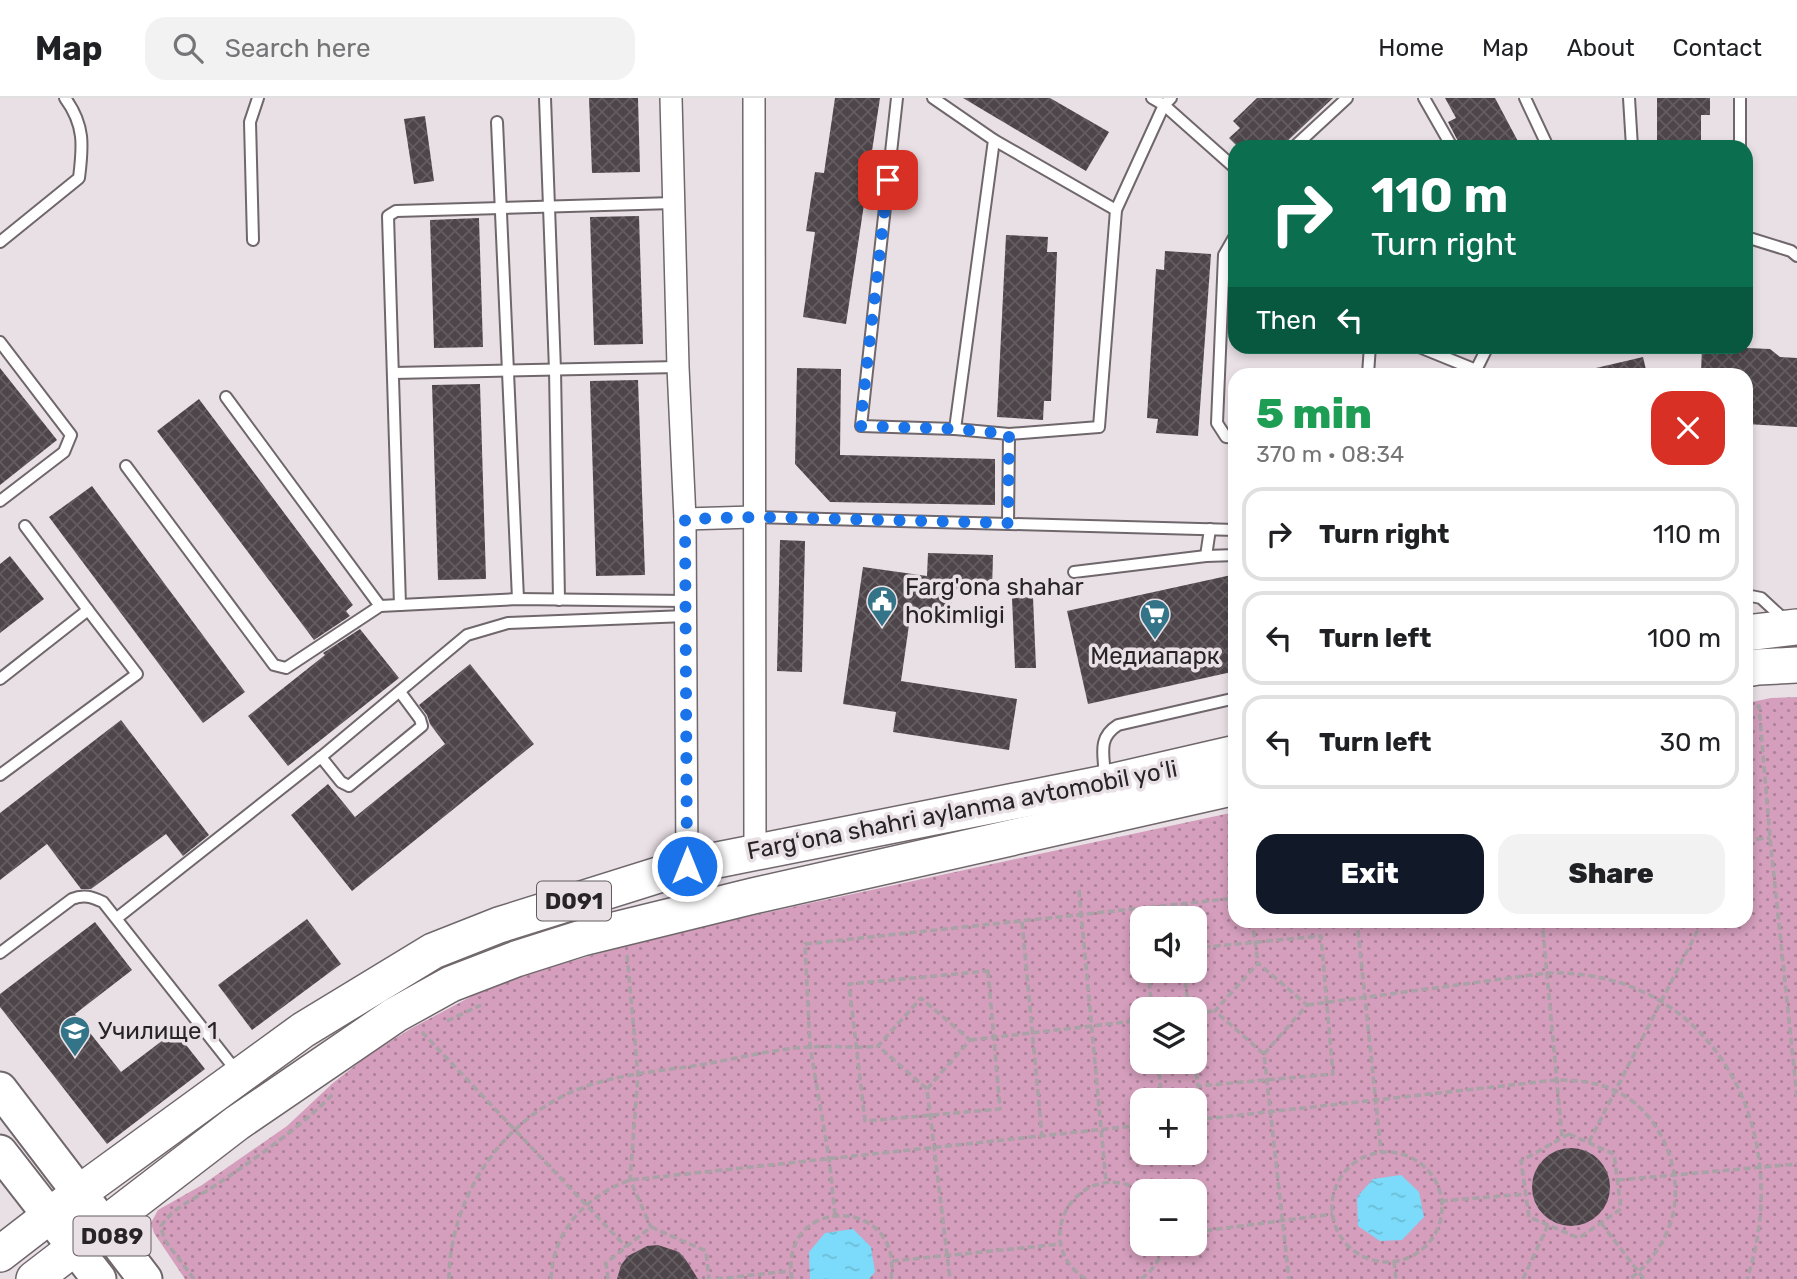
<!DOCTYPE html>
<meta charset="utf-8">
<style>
:root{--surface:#fff;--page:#f2f2f2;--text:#202124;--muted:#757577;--line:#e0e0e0;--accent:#111827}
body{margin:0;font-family:Rubik,sans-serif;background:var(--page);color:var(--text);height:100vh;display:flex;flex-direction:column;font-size:26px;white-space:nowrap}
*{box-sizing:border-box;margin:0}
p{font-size:23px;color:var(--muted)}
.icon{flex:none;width:38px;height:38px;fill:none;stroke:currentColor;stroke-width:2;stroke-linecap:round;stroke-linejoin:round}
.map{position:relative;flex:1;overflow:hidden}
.sheet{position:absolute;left:1228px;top:270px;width:525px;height:560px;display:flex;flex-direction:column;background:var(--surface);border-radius:21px;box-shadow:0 4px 10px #0003}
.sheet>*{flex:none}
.banner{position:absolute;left:1228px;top:42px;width:525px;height:214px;border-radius:21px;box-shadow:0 4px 10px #0003;background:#0b6e4f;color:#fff;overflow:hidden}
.tools{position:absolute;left:1130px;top:808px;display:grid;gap:14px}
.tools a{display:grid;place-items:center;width:77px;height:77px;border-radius:14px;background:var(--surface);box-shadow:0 4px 10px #0003;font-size:35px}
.pin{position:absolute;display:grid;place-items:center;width:60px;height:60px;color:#fff;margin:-30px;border-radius:14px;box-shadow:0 4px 10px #0006}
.me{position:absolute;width:77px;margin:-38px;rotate:0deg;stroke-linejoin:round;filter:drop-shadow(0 0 5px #0008)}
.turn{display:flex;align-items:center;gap:24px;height:147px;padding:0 28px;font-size:32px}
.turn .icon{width:91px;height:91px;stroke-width:2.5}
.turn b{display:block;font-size:49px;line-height:60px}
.then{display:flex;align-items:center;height:66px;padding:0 28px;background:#0003;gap:14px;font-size:26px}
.round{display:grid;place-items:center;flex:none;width:74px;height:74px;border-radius:21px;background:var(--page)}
.headline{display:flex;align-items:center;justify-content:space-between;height:119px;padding:0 28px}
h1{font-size:42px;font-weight:800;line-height:52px;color:#1e9e55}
.cta{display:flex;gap:14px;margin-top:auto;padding:14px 28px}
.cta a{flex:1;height:80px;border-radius:21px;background:var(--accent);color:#fff;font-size:28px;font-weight:800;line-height:80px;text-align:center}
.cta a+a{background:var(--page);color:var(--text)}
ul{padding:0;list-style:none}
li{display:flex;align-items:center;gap:21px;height:94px;margin:0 14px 10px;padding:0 14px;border:4px solid var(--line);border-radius:21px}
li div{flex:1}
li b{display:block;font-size:26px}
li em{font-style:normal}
header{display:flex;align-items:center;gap:42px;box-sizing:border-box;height:98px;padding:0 35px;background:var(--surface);border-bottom:2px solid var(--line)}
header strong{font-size:33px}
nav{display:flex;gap:38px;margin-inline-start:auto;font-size:24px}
.search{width:490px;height:63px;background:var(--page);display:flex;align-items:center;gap:18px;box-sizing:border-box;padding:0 24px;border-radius:21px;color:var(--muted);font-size:26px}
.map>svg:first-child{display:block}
</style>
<header>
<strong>Map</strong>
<div class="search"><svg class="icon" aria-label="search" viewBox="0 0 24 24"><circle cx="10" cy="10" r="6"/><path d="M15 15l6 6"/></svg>Search here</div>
<nav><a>Home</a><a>Map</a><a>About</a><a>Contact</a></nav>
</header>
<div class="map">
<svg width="1797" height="1181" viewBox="0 0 1797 1181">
<defs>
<pattern id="grass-dots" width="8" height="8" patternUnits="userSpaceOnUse" patternTransform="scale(1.75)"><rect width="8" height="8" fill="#d49ebc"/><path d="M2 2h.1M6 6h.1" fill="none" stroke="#ac8199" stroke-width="1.8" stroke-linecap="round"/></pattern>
<pattern id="water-ripples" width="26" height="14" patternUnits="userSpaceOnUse" patternTransform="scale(1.75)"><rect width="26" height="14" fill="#7cdbfa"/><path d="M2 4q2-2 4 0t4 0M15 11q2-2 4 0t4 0" fill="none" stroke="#6bbcd6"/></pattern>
<pattern id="building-cross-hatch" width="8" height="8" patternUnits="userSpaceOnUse" patternTransform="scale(1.75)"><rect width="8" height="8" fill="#4d4549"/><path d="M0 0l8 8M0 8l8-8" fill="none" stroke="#645d60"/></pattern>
</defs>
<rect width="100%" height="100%" fill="#e9e0e5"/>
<!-- grass -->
<path fill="url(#grass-dots)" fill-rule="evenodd" d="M1797,599V1181H185L154,1135L151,1125L158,1112L202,1087L287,1028L333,985L371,955L412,930L474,897L539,872L676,834L1235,714L1236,822H1746L1747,605L1771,600ZM1143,821H1195V873H1143ZM1143,912H1195V964H1143ZM1143,1003H1195V1055H1143ZM1143,1094H1195V1146H1143Z"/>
<!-- water -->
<g fill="url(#water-ripples)">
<path d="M1401,1077L1419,1094L1424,1119L1402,1142L1380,1143L1358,1128L1357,1099L1373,1081Z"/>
<path d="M853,1131L871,1149L875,1174L869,1181H810L809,1154L825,1135Z"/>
</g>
<!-- building -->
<g fill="url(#building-cross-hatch)">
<path d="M589,0H638L640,74L592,75Z"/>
<path d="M835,0H880L846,226L803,219L815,134L806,133L815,74L824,75Z"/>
<path d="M963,0H1050L1109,34L1086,73Z"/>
<path d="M1257,0H1333L1281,49H1238L1229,40L1240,30L1233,23Z"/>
<path d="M1445,0H1495L1521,49H1461L1448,24L1456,20Z"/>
<path d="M1657,0H1710V17H1701V49H1657Z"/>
<path d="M425,18L434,83L414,86L404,21Z"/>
<path d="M639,118L643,246L594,247L590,119Z"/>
<path d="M479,120L483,249L434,250L430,122Z"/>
<path d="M1006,137L1048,139L1047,154H1057L1051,303H1044L1043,322L997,319Z"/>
<path d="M1165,153L1211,156L1198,338L1156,335L1158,321L1147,320L1156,171L1164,172Z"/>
<path d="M1702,248L1770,251L1780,259L1797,260V329L1746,326V276H1701Z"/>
<path d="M1643,259L1647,276H1596V270Z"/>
<path d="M0,270L57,342L0,387Z"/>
<path d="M797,270L841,271L840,357L995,361V407L830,404L795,366Z"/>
<path d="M638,282L645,477L596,478L590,283Z"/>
<path d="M480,286L486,481L438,482L432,287Z"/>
<path d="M199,301L353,507L346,513L350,518L314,542L157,333Z"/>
<path d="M92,388L245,594L203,625L49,419Z"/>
<path d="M780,442L805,443L802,574L777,573Z"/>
<path d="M928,455L993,457L992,493L952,491L951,515L911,513L901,583L1017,601L1009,652L893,634L896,614L843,606L863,469L927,478Z"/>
<path d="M10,458L44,501L0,535V466Z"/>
<path d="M1236,476V573L1088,606L1067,513Z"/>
<path d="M1033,499L1036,570H1015L1012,500Z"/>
<path d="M360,531L399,580L288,668L248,618L325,557L323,555Z"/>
<path d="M470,566L534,646L352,793L291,717L328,686L355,719L445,646L430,626L427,617L419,607Z"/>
<path d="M121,622L209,737L183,758L166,736L91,791H81L47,746L0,782V715Z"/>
<path d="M307,821L341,866L252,932L218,887Z"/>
<path d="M95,824L132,872L75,916L121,974L175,933L205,971L107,1046L0,909V896Z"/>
<circle cx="1571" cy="1089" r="39"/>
<path d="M658,1147L679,1154L686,1162L698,1181H617L621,1167L628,1158L647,1148Z"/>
</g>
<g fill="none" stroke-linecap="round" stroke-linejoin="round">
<!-- service casing -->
<g stroke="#6f676b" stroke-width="14">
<g id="service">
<path d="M545,0L555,272L559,502"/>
<path d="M897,0L861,328L955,331"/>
<path d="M933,0L994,42L955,331L1009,336L1008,425"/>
<path d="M1152,0L1164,7L1171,0"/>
<path d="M1424,0L1452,49"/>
<path d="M1525,0L1548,49"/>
<path d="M1629,0L1632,49"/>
<path d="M497,24L518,501"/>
<path d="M994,42L1116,112"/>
<path d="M1294,49L1347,0"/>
<path d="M1740,49V0"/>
<path d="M1236,136L1224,157L1217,325L1226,339L1236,340"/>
<path d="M1746,139L1791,153L1797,158"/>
<path d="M253,142L250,24L258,0"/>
<path d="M0,144L79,80C83,48 85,27 65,0"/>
<path d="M0,244L71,337L64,354L0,403"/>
<path d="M1417,248L1476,272V276"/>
<path d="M1476,272L1488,248"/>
<path d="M393,275L678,269"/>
<path d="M1368,276L1370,248"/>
<path d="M226,299L380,508L518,501L686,503"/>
<path d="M1009,336L1099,329L1116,112L1164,7L1236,71"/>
<path d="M126,368L274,567L286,570L380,508"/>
<path d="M753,419L1236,432"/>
<path d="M25,428L88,512"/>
<path d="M1206,458L1210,431"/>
<path d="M1074,474L1206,458L1236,457"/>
<path d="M1746,497L1761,500L1786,523"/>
<path d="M400,507L388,118L396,113L674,105"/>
<path d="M0,581L88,512L137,576L0,677"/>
<path d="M321,659L341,684L349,688L422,628L420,621L400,594"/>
<path d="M1105,679C1104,657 1097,640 1118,627L1236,600"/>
<path d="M117,820L321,659L467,537L508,525L686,518"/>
<path d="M0,855L72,801C84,796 92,799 103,804L238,975"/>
</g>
</g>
<!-- minor casing -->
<g stroke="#6f676b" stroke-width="24">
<g id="minor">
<path d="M671,0L678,269L685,421L687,768"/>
<path d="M754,0L755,753"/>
<path d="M685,421L753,419"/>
</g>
</g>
<!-- primary casing -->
<g stroke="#6f676b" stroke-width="37">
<g id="primary">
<path d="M0,991L145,1181"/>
<path d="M0,1054L99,1181"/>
</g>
</g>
<!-- trunk casing -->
<g stroke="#6f676b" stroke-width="38">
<g id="trunk">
<path d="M1746,535L1797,529"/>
<path d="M1746,571L1758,569L1797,567"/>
<path d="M0,1156L79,1095L303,932L433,853L499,827L687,768L1106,685L1236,655"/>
<path d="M34,1181L237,1025L395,917L451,886L516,861L582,840L753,798L1236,689"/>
</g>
</g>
<!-- path -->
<g stroke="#a9a2a6" stroke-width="3.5" stroke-dasharray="7 3.5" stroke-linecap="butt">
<path d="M1746,610L1759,608L1770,740L1797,999"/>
<path d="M1746,742L1770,740"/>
<path d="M1079,792L1106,1084"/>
<path d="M1141,811L1143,825"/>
<path d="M1252,822L1258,865"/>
<path d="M1357,822L1381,1054"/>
<path d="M1542,822L1562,1039"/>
<path d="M1022,824L1042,1038"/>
<path d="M627,857L638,977L630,1082L651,1129"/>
<path d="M988,873L1000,1011L865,1023L849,886Z"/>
<path d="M1148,873L1152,912"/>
<path d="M1184,873L1189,912"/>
<path d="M1307,907L1547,875C1711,870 1797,1031 1747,1181"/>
<path d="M1195,915L1215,913"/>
<path d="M447,923L481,907"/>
<path d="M422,934L626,1149"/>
<path d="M970,942L1143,922"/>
<path d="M1264,956L1307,907L1258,865L1215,913L1264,956L1289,1181"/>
<path d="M1158,964L1162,1003"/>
<path d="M1195,964L1198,988L1333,976L1321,838L1195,850"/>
<path d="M927,991L970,942L921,900L878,948L927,991L950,1181"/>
<path d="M1195,1022L1556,982C1576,982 1596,984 1614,992C1660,1013 1685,1072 1672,1120C1665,1145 1650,1165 1630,1181"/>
<path d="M1569,1036L1614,1056L1621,1111L1579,1140L1529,1119L1521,1063Z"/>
<path d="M1589,1044L1703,822"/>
<circle cx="1387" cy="1109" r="55"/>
<path d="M1618,1082L1797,1066"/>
<path d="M1441,1103L1526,1096"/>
<path d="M835,1117L829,1060L810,948L805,846L1236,800"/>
<path d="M1601,1125L1644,1181"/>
<path d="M1195,1134L1333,1116"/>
<path d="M892,1163L1061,1146"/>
<path d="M1394,1163L1396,1181"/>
<path d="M194,1181L164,1141L161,1128C175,1107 196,1101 216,1087C256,1060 301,1029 335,994"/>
<path d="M449,1181C450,1097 504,1018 584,989C620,976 661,973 699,967C735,961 773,951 809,949C832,947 855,951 878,948"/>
<path d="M551,1181C553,1132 586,1098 630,1082L1143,1027"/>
<path d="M608,1181L606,1165L651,1129L706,1153L709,1181"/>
<path d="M716,1181L790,1173"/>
<path d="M792,1181C778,1096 904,1097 891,1181"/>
<path d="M1086,1181C1026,1144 1079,1055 1144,1094"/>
<path d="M1141,1181C1153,1172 1161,1161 1164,1146"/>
<path d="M1523,1181L1548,1127"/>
</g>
<!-- service -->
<use href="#service" stroke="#fff" stroke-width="10"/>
<!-- minor -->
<use href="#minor" stroke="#fff" stroke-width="21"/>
<!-- primary -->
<use href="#primary" stroke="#fff" stroke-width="33"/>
<!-- trunk -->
<use href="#trunk" stroke="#fff" stroke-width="35"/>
</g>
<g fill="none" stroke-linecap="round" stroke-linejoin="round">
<!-- route -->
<path stroke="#1a73e8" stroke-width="12" stroke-dasharray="0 21.6" d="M687,768L685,421L754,419L1008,425L1009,336L955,331L860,328L888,82"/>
</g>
<!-- icons -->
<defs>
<g id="civic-pin" transform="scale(1.575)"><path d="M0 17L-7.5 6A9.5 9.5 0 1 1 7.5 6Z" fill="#347488" stroke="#e9e0e5"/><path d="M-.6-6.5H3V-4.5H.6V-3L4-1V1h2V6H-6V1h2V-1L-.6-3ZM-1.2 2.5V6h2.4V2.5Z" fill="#fff"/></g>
<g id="supermarket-pin" transform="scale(1.575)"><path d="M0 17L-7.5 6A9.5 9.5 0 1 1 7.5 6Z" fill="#347488" stroke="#e9e0e5"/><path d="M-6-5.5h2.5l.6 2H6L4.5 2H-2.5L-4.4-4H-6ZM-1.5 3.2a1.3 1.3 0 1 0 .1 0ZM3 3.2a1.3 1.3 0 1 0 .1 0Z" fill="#fff"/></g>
<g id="school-pin" transform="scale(1.575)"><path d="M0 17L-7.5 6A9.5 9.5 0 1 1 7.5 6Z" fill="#347488" stroke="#e9e0e5"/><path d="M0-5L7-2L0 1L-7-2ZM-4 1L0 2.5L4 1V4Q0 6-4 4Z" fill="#fff"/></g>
</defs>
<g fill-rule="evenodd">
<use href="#civic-pin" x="882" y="503"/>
<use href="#supermarket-pin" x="1155" y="516"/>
<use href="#school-pin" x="75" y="933"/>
</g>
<g text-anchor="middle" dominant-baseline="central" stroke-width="7" stroke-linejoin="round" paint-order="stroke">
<!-- shield labels -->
<g fill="#e9e0e5" stroke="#625c5f" stroke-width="2">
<rect x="537" y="783.5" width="74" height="39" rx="5"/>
<rect x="73.5" y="1118.5" width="77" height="39" rx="5"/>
</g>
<g font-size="23" font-weight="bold" fill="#282426">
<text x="574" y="803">D091</text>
<text x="112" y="1138">D089</text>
</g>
<!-- poi labels -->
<g font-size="24" fill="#282426" stroke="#e9e0e5" text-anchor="start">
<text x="905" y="489">Farg'ona shahar<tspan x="905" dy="28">hokimligi</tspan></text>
<text x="1155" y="558" text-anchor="middle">Медиапарк</text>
<text x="98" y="933">Училище 1</text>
</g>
<!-- street labels -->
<g font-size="24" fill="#282426" stroke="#e9e0e5">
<text transform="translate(962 712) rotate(-11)">Fargʻona shahri aylanma avtomobil yoʻli</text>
</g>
</g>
</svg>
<div class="tools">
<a><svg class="icon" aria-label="sound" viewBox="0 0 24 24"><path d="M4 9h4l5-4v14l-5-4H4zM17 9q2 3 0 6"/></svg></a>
<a><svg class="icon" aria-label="layers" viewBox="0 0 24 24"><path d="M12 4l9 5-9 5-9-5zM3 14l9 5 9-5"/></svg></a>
<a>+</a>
<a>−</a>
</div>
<div class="pin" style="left:888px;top:82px;background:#d93025"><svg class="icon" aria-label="arrive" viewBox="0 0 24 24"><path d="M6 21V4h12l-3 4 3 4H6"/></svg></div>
<svg class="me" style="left:687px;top:768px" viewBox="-20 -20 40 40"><circle r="17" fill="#1a73e8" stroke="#fff" stroke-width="3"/><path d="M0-11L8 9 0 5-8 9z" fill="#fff"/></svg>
<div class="banner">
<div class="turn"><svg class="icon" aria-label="right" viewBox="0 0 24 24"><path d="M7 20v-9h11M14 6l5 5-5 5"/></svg><div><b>110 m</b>Turn right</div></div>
<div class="then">Then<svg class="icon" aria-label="left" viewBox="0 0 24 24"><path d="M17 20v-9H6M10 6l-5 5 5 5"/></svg></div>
</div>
<section class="sheet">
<div class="headline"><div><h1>5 min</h1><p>370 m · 08:34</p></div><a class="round" style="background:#d93025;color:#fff"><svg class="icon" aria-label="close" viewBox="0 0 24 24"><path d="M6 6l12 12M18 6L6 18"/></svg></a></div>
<ul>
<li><svg class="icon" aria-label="right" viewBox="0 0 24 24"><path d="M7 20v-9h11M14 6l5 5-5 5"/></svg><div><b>Turn right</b></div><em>110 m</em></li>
<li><svg class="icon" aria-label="left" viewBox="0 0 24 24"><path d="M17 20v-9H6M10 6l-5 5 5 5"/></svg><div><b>Turn left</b></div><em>100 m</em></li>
<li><svg class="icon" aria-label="left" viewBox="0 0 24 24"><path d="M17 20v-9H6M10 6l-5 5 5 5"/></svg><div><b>Turn left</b></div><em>30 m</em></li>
</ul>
<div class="cta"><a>Exit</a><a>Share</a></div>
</section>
</div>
